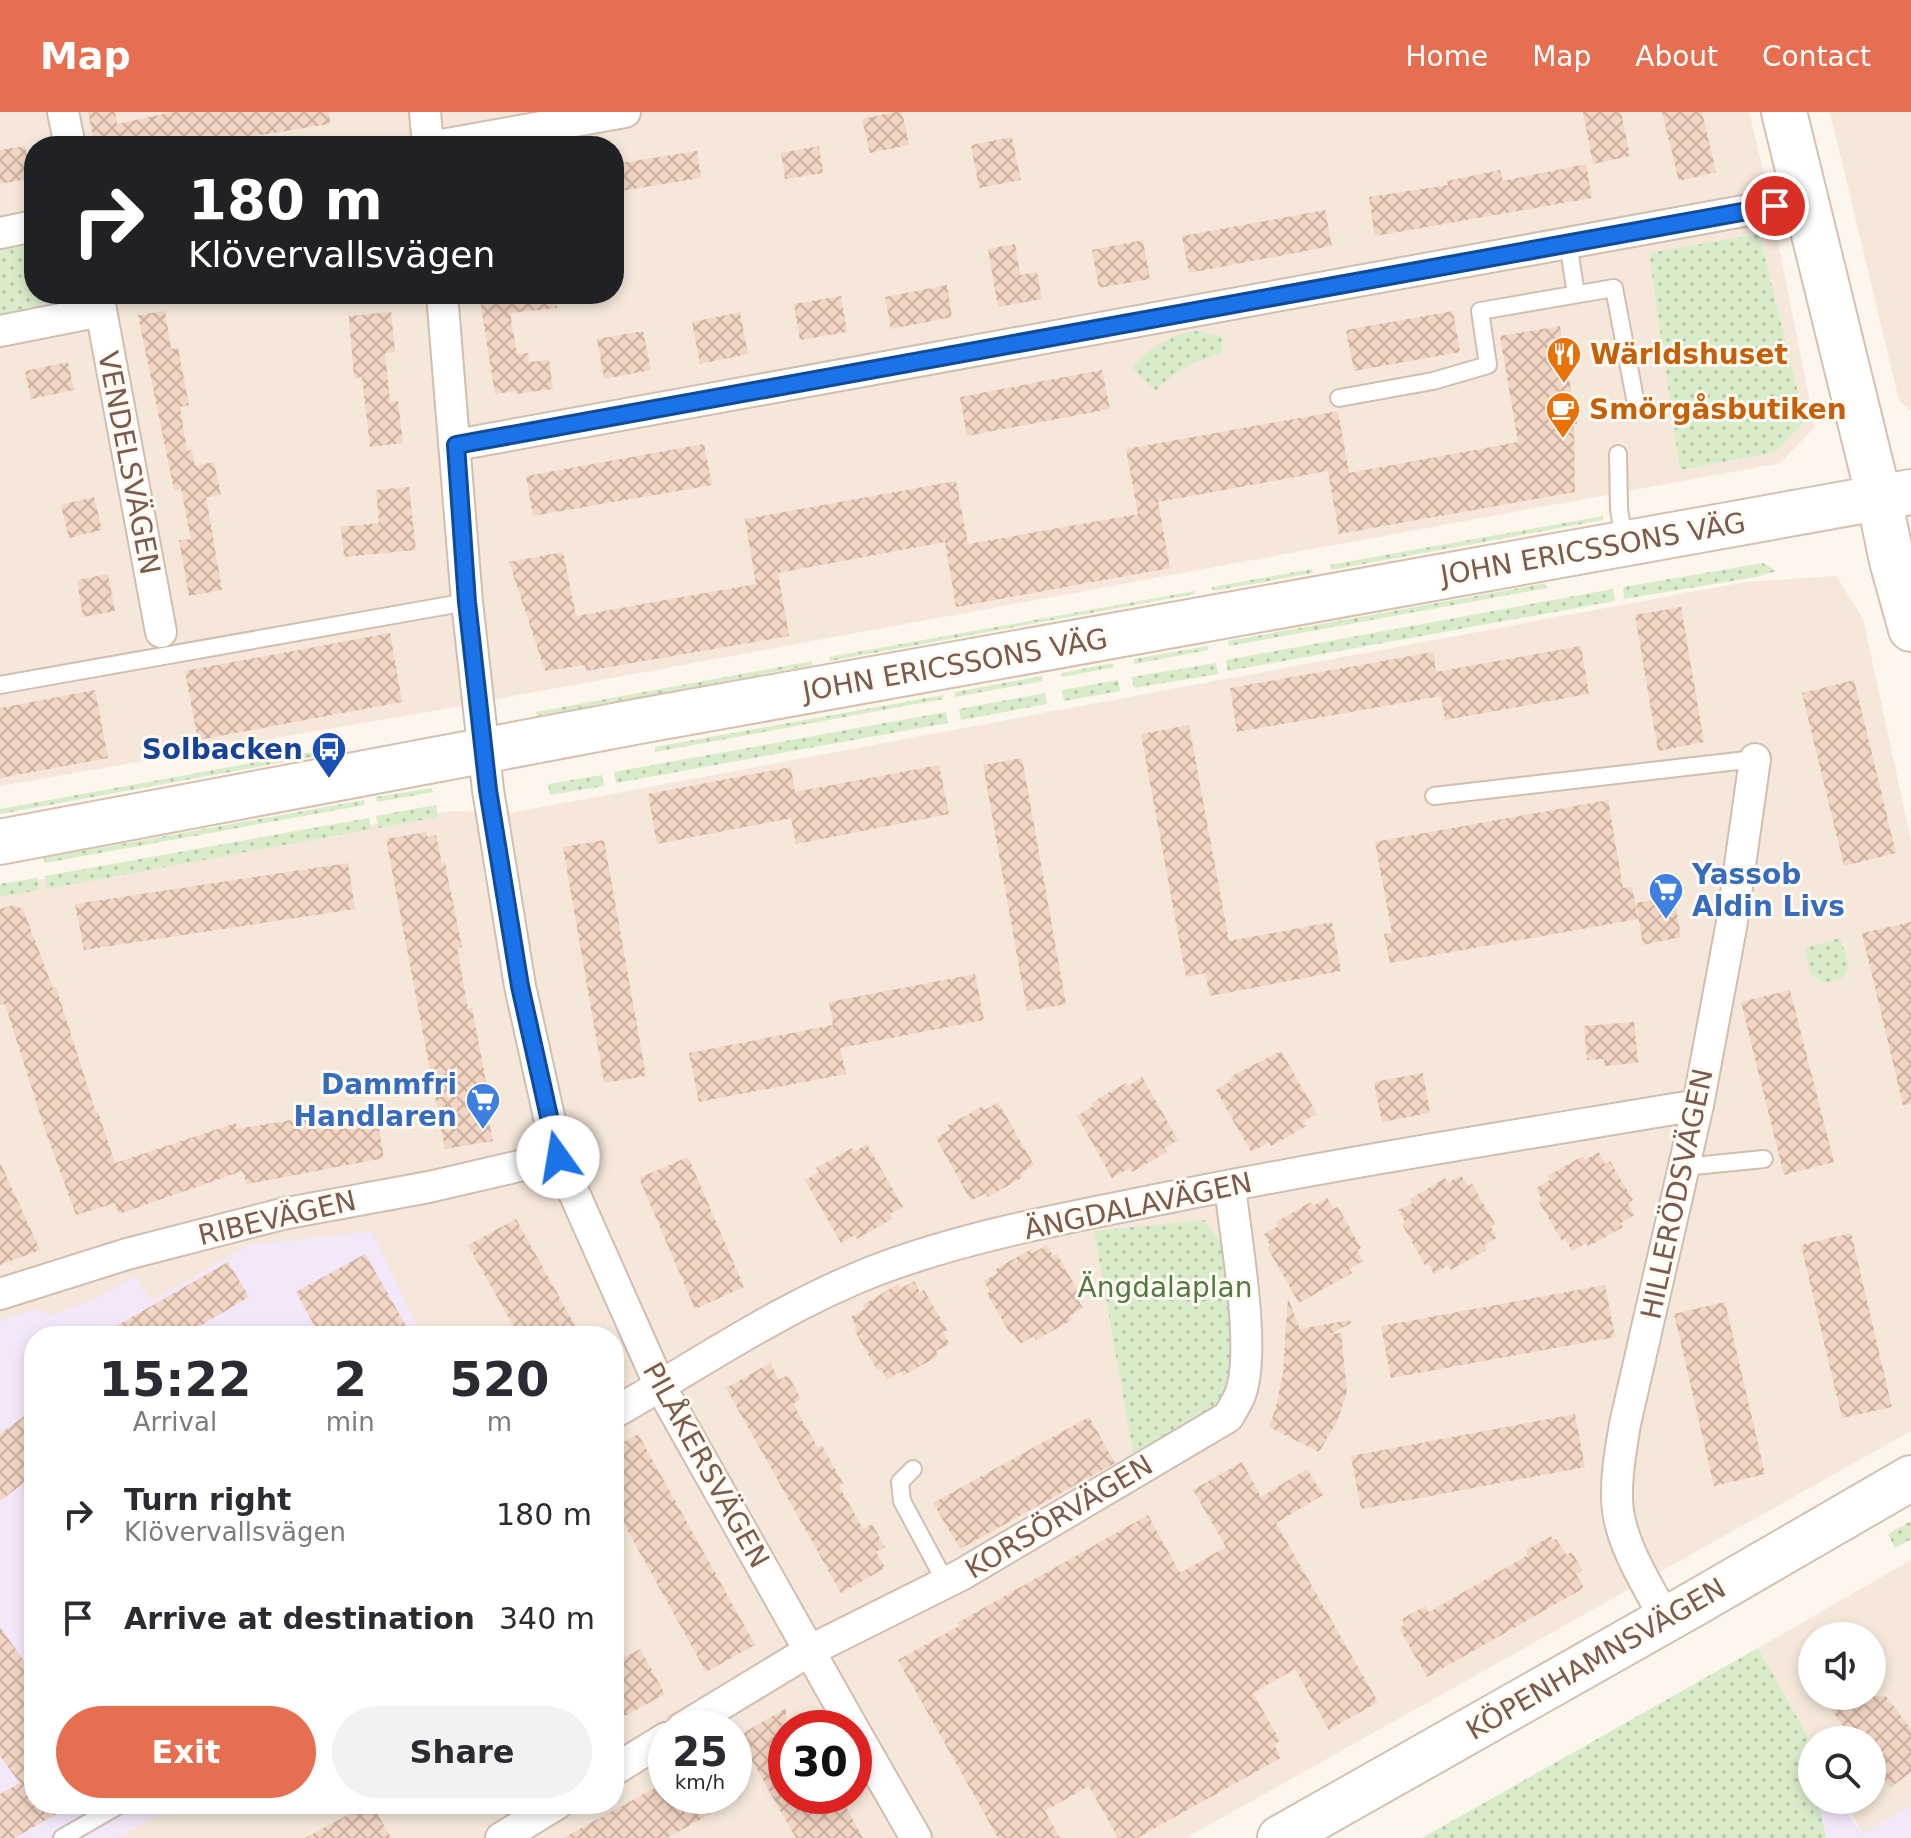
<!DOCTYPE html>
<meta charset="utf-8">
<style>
:root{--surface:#fff;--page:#f2f2f3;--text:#2b2b33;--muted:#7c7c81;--accent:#e76f51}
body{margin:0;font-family:"DejaVu Sans",sans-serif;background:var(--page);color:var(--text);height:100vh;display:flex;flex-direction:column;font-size:30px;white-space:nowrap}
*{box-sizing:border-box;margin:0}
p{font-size:26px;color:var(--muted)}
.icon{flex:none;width:44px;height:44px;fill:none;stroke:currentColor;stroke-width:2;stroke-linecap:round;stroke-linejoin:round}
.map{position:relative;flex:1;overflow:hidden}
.panel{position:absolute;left:24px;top:1214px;width:600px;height:488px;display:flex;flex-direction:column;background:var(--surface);border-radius:32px;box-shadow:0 4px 12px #0003}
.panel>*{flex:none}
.hud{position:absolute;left:24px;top:24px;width:600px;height:168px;border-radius:32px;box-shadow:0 4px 12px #0003;background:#202124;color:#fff;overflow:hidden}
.tools{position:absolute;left:1798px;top:1510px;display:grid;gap:16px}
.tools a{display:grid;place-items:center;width:88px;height:88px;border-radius:50%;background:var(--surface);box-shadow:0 4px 12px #0003;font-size:40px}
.speed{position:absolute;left:648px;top:1598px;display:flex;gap:16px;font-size:40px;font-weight:700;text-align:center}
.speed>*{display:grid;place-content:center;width:104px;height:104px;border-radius:50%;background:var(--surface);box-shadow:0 4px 12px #0003;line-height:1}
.speed small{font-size:20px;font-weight:400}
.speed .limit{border:12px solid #d22;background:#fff;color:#111}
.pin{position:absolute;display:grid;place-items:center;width:68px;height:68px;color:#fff;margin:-34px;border:4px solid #fff;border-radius:50%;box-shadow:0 2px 8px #0007}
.me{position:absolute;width:88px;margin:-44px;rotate:347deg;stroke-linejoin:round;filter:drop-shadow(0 0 6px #0008)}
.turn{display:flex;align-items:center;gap:28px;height:168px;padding:0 32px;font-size:36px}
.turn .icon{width:104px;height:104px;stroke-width:2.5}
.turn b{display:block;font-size:56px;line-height:68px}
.eta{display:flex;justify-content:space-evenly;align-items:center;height:136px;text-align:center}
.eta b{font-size:48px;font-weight:600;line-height:56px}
.cta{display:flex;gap:16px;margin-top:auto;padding:16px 32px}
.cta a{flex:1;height:92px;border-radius:48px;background:var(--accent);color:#fff;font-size:32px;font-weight:600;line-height:92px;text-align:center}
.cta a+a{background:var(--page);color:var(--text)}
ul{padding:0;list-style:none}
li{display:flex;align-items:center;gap:24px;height:104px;padding:0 32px}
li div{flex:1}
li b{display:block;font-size:30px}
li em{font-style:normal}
header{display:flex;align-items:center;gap:48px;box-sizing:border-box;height:112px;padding:0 40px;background:var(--accent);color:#fff}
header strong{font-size:38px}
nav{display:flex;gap:44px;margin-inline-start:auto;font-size:28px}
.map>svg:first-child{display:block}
</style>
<header>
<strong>Map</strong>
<nav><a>Home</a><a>Map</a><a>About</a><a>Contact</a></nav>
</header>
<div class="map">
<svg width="1911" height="1726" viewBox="0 0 1911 1726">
<defs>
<pattern id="green-dots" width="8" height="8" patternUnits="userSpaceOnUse" patternTransform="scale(2)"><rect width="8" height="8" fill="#d8ecc9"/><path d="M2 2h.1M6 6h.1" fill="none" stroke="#b4c2a5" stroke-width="1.8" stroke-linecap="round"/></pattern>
<pattern id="building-cross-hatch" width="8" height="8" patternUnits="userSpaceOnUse" patternTransform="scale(2)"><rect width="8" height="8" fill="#f3d5c3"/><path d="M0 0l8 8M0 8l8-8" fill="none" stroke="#cab0a1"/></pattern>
</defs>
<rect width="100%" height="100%" fill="#fdf6ec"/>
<!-- residential -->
<g fill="#f5e8da" fill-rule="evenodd">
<path d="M0,0H1749L1768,79L1815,315L1780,351L427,600L0,674ZM34,34H614V182H34Z"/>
<path d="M1830,0H1911V298L1899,288Z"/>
<path d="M1836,464L1863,507L1911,728V1319L1186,1726H0V774L452,699L510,701L1745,470ZM34,1224H614V1692H34ZM666,1616H734V1684H666ZM786,1616H854V1684H786Z"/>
<path d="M1911,1448V1694L1863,1722L1844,1688H1872V1628H1812V1632L1758,1536ZM1812,1524H1872V1584H1812Z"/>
</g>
<!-- education -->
<g fill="#f3e8fa">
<path d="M372,1119L422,1224H34V1692H177L118,1726H0V1209L33,1197L51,1203L97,1186L135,1164L152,1189L249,1133Z"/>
<path d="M1838,1688L1863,1722L1911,1694V1726H1826L1817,1689Z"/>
</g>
<!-- green -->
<g fill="url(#green-dots)">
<path d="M1759,122L1805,309L1775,340L1680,358L1649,141Z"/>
<path d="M34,132V182H85L86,189L0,207V138Z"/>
<path d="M1200,219L1222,225L1221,241C1198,248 1171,260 1156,279L1132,256C1149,235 1174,220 1200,219Z"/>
<path d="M1603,404V408L1331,458L1330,453Z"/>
<path d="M1763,451L1776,459L1756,465L1624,487L1623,475Z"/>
<path d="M1312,457L1313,461L1213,479L1212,475Z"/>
<path d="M1546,471L1547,476L1229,534L1228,529Z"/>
<path d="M1613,477L1615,489L1228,559L1226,548Z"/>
<path d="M1195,479V482L830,549L829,545Z"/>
<path d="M1208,534V538L1134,552V547Z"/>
<path d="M812,549V553L537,604L536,600Z"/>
<path d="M1113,551L1114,555L1062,565L1061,561Z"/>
<path d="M1216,551L1218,562L1134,576L1132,565Z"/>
<path d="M1042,564L1043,569L955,585V580Z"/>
<path d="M1118,568L1120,579L1064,589L1062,578Z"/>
<path d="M1045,581L1047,592L961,608L959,597Z"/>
<path d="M943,583V587L655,640V635Z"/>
<path d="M946,600L948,611L616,671L614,660Z"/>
<path d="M312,640V645L0,702V697Z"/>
<path d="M602,663L604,674L550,683L548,672Z"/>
<path d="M432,676L433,680L377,690L376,685Z"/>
<path d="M364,688L365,693L45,751L44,746Z"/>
<path d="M436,693L438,705L378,716L376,704Z"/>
<path d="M369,706L371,717L47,777L45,764Z"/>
<path d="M37,766L39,778L0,785V772Z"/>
<path d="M1840,826L1849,854L1842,866L1823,871L1810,862L1805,836Z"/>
<path d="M1204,1108L1222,1132L1235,1269L1213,1302L1133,1340L1094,1119Z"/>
<path d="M1911,1409V1427L1895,1436L1888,1422Z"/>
<path d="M1758,1536L1812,1632V1688H1818L1826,1726H1422Z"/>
</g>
<!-- building -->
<g fill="url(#building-cross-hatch)">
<path d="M88,0H115L117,12L173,0H329L330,12L229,28L231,34H95Z"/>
<path d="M895,0H902L909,33L870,41L862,7Z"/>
<path d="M1583,0H1621L1630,44L1593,52Z"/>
<path d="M1662,0H1702L1716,60L1679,69Z"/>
<path d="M1012,25L1021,68L979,76L971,33Z"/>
<path d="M25,34L32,66L0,72V38Z"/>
<path d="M819,34L823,61L785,67L781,41Z"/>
<path d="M697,39L701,66L614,80V52Z"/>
<path d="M1586,52L1592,86L1375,124L1369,85L1448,73L1447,69L1500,58L1503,69Z"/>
<path d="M1325,98L1332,134L1189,161L1182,124Z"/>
<path d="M1143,128L1150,167L1099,176L1092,138Z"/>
<path d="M1015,132L1020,163L1037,160L1042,187L998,195L988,137Z"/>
<path d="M947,173L952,205L891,217L885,185Z"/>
<path d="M479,182H557V196L510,201L517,242L528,241L529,250L549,248L553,277L516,282V279L495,282Z"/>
<path d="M841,184L847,220L800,228L794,192Z"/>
<path d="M165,199L171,237L178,236L189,293L180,295L187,339L192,338L195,354L214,350L221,383L206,385L222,478L189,484L179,428L191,427L181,377L174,378L138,203Z"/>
<path d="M1453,199L1460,240L1354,259L1346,218Z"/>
<path d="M391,200L395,240L385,241L390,290L398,289L403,331L370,335L362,265L354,266L349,204Z"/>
<path d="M740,200L748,242L700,252L692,210Z"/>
<path d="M1560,214L1577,312H1574L1575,380L1339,422L1328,359L1158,390L1170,456L956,495L945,430L778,461L789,524L586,559L585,553L545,559L509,450L563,440L576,504L756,472L745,407L956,369L968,432L1138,402L1126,337L1338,299L1349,361L1518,330L1500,224Z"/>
<path d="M643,219L651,258L604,267L597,227Z"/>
<path d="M68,250L74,278L31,287L25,259Z"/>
<path d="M1102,258L1110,297L967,324L960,285Z"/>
<path d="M704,332L712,373L533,404L526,364Z"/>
<path d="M409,375L416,438L344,445L341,415L379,411L376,378Z"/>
<path d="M94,385L102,418L69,426L61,393Z"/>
<path d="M108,462L115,499L83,505L77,468Z"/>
<path d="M1681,495L1704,630L1658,639L1635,503Z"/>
<path d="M390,521L402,590L198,628L185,559Z"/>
<path d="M1581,534L1589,582L1445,608L1441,584L1237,620L1230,576L1433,540L1436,560Z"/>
<path d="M1854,568L1896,741L1844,754L1802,581Z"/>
<path d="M95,578L108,646L0,666V596Z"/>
<path d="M1189,613L1229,829L1332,810L1341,859L1210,884L1205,861L1186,865L1141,622Z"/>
<path d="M1022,646L1066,892L1027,899L983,653Z"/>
<path d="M939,653L949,702L796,732L791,706L657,732L648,682L791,655L795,680Z"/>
<path d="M1608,688L1623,776L1632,775L1638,807L1390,851L1384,822L1392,821L1375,730Z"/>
<path d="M426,720L427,725L436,723L442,752L445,751L462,835L457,836L468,897L472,896L489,985H484L493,1029L445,1037L386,727Z"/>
<path d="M604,728L646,964L604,971L563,735Z"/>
<path d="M348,751L355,797L84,838L75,792Z"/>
<path d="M1674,784L1681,825L1643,833L1636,791Z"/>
<path d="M13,793L23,797L53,876L56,875L96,1001L98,1000L115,1051L236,1011L237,1017L375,994L384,1046L247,1072L242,1059L119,1102L115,1091L76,1103L44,1015L5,892L0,893V797Z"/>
<path d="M1911,810V992L1903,993L1862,821Z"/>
<path d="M975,862L984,908L840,936L846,962L699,990L689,941L833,913L829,890Z"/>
<path d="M1790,878L1834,1050L1784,1063L1741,890Z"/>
<path d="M1634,910L1638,951L1604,954V947L1587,948L1584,914Z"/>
<path d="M1281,939L1317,1002L1303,1009L1306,1014L1287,1025L1271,1034L1269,1030L1251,1040L1216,978L1232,968L1230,965Z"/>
<path d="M1423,961L1430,1001L1382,1010L1374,970Z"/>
<path d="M1142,965L1178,1028L1164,1036L1167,1040L1132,1060L1130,1056L1112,1066L1077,1004L1093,994L1091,991L1126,971L1128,974Z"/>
<path d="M998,990L1034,1053L1021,1061L1023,1065L988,1085L986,1081L971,1089L936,1026L950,1018L947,1014L983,994L985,998Z"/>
<path d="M867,1032L903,1095L890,1102L892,1107L857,1127L855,1123L841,1131L805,1068L819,1060L816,1056L852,1036L854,1040Z"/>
<path d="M1599,1040L1605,1052L1610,1049L1633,1088L1628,1091L1634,1103L1621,1111L1623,1115L1588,1135L1586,1131L1572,1139L1565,1127L1562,1129L1539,1090L1542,1088L1536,1076L1550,1068L1547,1064L1567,1053L1583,1044L1585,1048Z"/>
<path d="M688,1045L744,1175L695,1197L639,1066Z"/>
<path d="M0,1050L40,1138L0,1153Z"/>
<path d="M1461,1063L1468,1074L1472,1072L1495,1112L1491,1115L1497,1126L1484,1133L1486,1138L1451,1158L1448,1153L1434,1162L1428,1151L1425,1153L1402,1112L1405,1110L1398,1098L1413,1091L1410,1087L1445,1066L1448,1071Z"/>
<path d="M1327,1086L1333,1097L1338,1095L1361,1136L1357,1138L1363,1149L1349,1157L1352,1161L1299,1191L1267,1135L1270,1133L1264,1122L1278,1114L1276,1110L1311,1090L1313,1094Z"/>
<path d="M516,1107L581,1224H519L468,1133Z"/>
<path d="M1851,1121L1892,1295L1842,1306L1801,1133Z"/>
<path d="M1047,1133L1053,1144L1057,1142L1080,1183L1076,1185L1083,1196L1069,1204L1072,1208L1036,1228L1034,1224L1020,1232L1013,1221L1011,1223L987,1182L990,1180L984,1169L998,1161L996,1157L1031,1137L1033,1141Z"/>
<path d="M365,1142L412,1224H320L296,1180Z"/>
<path d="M228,1150L249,1185L183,1224H99Z"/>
<path d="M914,1169L920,1180L924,1178L947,1218L943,1221L950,1232L936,1239L938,1244L903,1264L901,1259L887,1268L881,1257L878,1259L854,1218L857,1216L851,1205L865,1197L863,1193L898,1172L900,1177Z"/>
<path d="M1605,1173L1615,1225L1391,1266L1381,1214Z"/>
<path d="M1288,1186L1300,1217L1350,1208L1351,1211L1329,1223L1341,1221L1347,1280L1337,1310L1319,1340L1269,1315L1276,1295L1283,1261Z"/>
<path d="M1725,1190L1765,1362L1714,1374L1674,1202Z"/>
<path d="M770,1251L779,1268L788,1263L801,1287L793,1292L818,1336L822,1334L843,1371L839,1374L863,1417L872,1412L885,1435L876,1440L885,1456L841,1481L726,1276Z"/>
<path d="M34,1297V1363L0,1389V1322Z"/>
<path d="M1575,1302L1585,1355L1361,1397L1351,1344Z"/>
<path d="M1089,1305L1115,1351L960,1437L933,1391Z"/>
<path d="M638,1322L755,1533L706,1560L614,1394V1335Z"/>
<path d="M1242,1350L1261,1385L1307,1357L1323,1383L1276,1411L1378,1590L1329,1618L1295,1557L1253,1581L1280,1629L1274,1632L1281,1646L1137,1726H1118L1089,1674L1045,1699L1060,1726H998L898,1548L959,1514L957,1511L1148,1403L1180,1461L1226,1435L1193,1378Z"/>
<path d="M1551,1424L1553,1428L1556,1427L1566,1443L1572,1440L1582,1458L1576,1462L1584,1476L1427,1565L1399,1516L1405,1513L1402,1507L1425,1494L1429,1500L1528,1443L1526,1438Z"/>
<path d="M0,1515L34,1563V1692H75L14,1726H0V1682L20,1671L0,1644Z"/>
<path d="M640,1537L665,1582L614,1610V1551Z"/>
<path d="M1821,1584H1886L1911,1617V1660L1890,1676L1872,1652V1628H1854Z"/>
<path d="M786,1596V1684H840L863,1726H796L738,1624Z"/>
<path d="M666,1670V1684H742L667,1726H563Z"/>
<path d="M368,1692H372L391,1726H305Z"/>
</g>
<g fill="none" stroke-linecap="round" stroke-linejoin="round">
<!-- lane casing -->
<g stroke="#d1beb0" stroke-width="20">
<g id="lane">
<path d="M1568,131L1576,182"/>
<path d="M1339,286L1433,269L1488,253L1480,199L1614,176L1636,292"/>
<path d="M1618,342L1619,397L1624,429"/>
<path d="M0,573L467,490"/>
<path d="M1434,684L1755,647"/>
<path d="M1684,1055L1764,1047"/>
<path d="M913,1357L900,1370L902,1389L946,1471"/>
<path d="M62,1726L121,1692"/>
</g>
</g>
<!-- street casing -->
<g stroke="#d1beb0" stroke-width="34">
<g id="street">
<path d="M63,0L70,34"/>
<path d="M425,0L428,34"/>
<path d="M436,34L625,0"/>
<path d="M0,121L34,114"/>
<path d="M98,182L161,520"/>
<path d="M442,182L467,490L488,678L520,874L558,1045L660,1274L853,1616"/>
<path d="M0,219L101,199"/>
<path d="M456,333L1804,88"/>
<path d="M0,1182L127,1142L282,1102L429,1075L558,1045"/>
<path d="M614,1301C699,1252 782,1195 874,1159C965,1124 1066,1106 1161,1087C1339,1051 1519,1023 1698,993"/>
<path d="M1666,1508C1647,1472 1618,1429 1617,1387C1616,1362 1621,1337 1625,1312L1698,993L1732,810L1755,647"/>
<path d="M682,1616L809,1539L961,1463L1228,1305C1232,1298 1237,1290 1240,1283C1257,1239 1235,1123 1230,1074"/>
<path d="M854,1618L916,1726"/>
<path d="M614,1658L666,1626"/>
<path d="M501,1726L557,1692"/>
</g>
</g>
<!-- secondary casing -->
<g stroke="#d6c0b0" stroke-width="48">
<g id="secondary">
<path d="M1784,0L1879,386L1892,449L1911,517"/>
<path d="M0,730L640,609L1911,380"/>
<path d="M1280,1726L1697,1490L1911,1366"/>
</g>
</g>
<!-- lane -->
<use href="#lane" stroke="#fff" stroke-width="16"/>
<!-- street -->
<use href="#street" stroke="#fff" stroke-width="30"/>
<!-- secondary -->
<use href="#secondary" stroke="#fff" stroke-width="44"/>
</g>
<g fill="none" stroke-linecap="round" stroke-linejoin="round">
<!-- route casing -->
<g stroke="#114b97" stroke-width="20">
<path id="route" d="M558,1045L520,874L488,678L467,490L456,333L1775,94"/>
</g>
<!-- route -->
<use href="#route" stroke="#1a73e8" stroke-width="14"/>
</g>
<!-- icons -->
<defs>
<g id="restaurant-pin" transform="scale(1.8)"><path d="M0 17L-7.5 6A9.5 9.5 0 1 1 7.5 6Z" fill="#e8710a" stroke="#fffaf3"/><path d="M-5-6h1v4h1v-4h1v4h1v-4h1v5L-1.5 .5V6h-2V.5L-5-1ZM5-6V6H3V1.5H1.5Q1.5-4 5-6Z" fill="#fff"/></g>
<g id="cafe-pin" transform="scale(1.8)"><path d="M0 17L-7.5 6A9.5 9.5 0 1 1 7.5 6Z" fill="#e8710a" stroke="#fffaf3"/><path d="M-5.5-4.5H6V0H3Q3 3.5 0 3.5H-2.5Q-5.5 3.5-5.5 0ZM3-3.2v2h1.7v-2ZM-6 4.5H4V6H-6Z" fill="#fff"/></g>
<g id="bus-pin" transform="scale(1.8)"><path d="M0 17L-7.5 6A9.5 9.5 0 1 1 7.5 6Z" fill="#1a4fb4" stroke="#fffaf3"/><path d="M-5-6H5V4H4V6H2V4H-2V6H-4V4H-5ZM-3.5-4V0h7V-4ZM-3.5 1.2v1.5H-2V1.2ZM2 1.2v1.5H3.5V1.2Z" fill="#fff"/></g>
<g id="supermarket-pin" transform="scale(1.8)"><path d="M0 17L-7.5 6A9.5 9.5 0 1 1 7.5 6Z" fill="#3f7fe0" stroke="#fffaf3"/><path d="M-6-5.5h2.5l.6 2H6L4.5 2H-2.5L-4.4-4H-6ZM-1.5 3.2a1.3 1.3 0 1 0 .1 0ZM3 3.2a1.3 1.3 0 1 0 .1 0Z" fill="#fff"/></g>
</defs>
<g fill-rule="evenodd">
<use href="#restaurant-pin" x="1564" y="242"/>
<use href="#cafe-pin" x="1563" y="297"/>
<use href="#bus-pin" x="329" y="637"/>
<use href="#supermarket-pin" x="1666" y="778"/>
<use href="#supermarket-pin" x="483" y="988"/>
</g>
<g text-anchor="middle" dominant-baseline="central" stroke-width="6" stroke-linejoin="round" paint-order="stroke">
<!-- food labels -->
<g font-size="28" font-weight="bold" fill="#c56008" stroke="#fffaf3" text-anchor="start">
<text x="1590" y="242">Wärldshuset</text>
<text x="1589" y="297">Smörgåsbutiken</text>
</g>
<!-- street labels -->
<g font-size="28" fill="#7a5c4d" stroke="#fffaf3">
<text transform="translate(129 351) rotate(79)">VENDELSVÄGEN</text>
<text transform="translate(1593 437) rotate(-10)">JOHN ERICSSONS VÄG</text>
<text transform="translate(955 553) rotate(-10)">JOHN ERICSSONS VÄG</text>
<text transform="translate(1677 1082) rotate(-78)">HILLERÖDSVÄGEN</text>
<text transform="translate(1138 1094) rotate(-12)">ÄNGDALAVÄGEN</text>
<text transform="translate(277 1106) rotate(-13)">RIBEVÄGEN</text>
<text transform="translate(706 1353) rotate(61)">PILÅKERSVÄGEN</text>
<text transform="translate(1059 1405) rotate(-31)">KORSÖRVÄGEN</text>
<text transform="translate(1596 1547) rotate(-30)">KÖPENHAMNSVÄGEN</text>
</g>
<!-- transit labels -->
<g font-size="28" font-weight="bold" fill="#164399" stroke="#fffaf3" text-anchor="end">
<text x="303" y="637">Solbacken</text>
</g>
<!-- shop labels -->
<g font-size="28" font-weight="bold" fill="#366cbe" stroke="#fffaf3" text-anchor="start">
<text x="1692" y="762">Yassob<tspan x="1692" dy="32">Aldin Livs</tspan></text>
<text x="457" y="972" text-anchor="end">Dammfri<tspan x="457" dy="32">Handlaren</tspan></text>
</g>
<!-- park labels -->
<g font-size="28" fill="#537a41" stroke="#fffaf3">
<text x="1165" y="1175">Ängdalaplan</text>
</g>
</g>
</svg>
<div class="tools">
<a><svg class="icon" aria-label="sound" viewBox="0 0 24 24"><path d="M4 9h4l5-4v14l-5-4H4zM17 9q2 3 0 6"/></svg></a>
<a><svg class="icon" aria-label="search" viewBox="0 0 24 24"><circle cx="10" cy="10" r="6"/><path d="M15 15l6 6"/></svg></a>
</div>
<div class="speed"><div>25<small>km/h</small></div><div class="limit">30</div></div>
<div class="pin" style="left:1775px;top:94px;background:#d93025"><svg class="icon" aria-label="arrive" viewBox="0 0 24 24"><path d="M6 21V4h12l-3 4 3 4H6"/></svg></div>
<svg class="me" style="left:558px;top:1045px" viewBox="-20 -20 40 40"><circle r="19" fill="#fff"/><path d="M0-13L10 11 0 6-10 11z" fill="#1a73e8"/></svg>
<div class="hud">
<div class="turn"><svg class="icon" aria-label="right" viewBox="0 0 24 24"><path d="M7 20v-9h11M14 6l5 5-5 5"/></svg><div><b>180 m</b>Klövervallsvägen</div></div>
</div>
<section class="panel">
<div class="eta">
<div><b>15:22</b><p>Arrival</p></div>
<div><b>2</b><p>min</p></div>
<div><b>520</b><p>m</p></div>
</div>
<ul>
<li><svg class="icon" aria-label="right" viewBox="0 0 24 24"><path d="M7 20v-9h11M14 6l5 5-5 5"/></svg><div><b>Turn right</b><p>Klövervallsvägen</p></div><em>180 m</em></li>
<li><svg class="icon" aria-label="arrive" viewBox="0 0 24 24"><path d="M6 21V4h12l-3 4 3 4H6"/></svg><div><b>Arrive at destination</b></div><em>340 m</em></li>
</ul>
<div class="cta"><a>Exit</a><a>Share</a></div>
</section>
</div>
